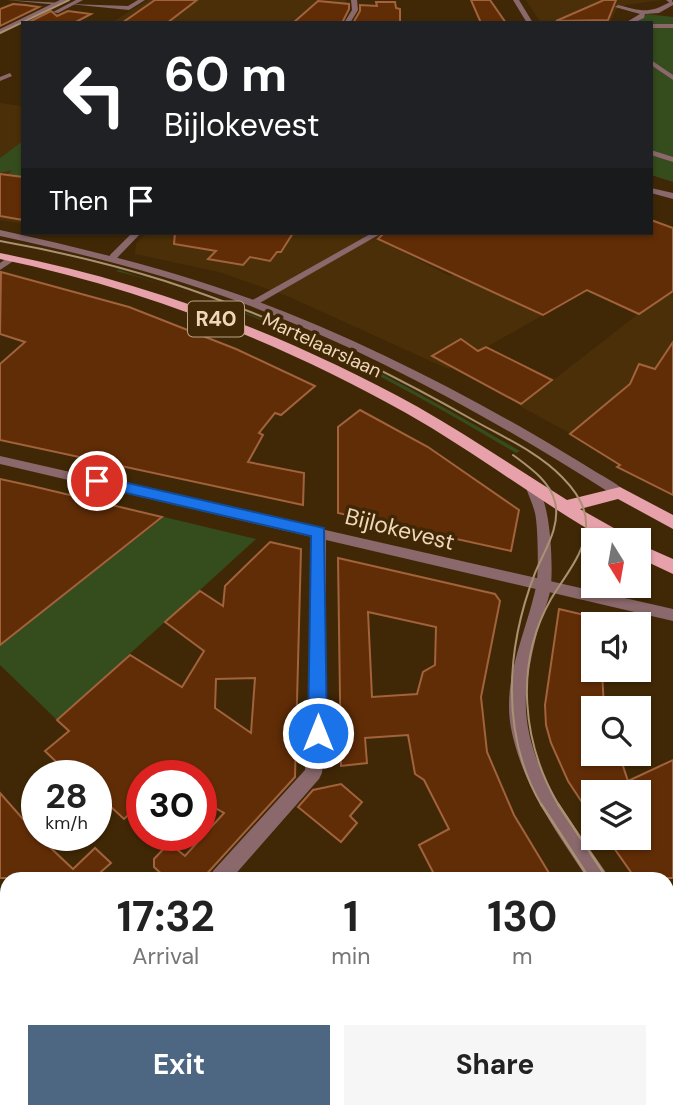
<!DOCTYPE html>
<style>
:root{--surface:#fff;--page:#f6f6f6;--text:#222;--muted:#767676;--accent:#4d6783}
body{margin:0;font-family:"DM Sans",sans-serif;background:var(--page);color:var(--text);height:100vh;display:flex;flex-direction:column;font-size:26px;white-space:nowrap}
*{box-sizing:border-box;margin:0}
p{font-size:23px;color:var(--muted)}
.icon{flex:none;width:38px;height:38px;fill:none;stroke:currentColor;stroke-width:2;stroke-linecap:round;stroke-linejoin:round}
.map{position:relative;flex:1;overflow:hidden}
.details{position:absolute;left:0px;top:872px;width:674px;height:247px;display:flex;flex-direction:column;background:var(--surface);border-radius:21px 21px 0 0;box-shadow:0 2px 5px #0004}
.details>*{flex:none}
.hud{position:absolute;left:21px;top:21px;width:632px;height:214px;border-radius:0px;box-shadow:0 2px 5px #0004;background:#202124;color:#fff;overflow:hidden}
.needle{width:46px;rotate:169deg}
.tools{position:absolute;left:581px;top:528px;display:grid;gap:14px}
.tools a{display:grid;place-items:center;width:70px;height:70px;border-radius:0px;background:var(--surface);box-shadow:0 2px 5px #0004;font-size:35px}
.speed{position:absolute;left:21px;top:760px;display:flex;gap:14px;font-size:35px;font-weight:700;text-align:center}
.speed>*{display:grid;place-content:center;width:91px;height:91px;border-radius:50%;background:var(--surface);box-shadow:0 2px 5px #0004;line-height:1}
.speed small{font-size:18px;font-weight:400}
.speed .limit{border:10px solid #d22;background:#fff;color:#111}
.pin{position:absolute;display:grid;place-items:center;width:60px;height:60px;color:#fff;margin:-30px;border:4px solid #fff;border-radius:50%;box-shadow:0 2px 7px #0007}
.me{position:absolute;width:77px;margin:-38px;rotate:0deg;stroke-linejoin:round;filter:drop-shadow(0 0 5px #0008)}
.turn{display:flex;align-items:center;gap:24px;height:147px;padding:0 28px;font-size:32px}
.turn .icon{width:91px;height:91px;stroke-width:2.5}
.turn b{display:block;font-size:49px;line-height:60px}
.then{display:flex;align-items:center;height:66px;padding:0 28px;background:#0003;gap:14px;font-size:26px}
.eta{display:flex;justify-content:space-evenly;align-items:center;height:119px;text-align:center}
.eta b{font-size:42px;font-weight:700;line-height:49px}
.button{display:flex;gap:14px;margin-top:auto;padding:14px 28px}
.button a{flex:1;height:80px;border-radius:0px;background:var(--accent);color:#fff;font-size:28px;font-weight:700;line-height:80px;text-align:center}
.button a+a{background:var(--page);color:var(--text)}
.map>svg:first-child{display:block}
</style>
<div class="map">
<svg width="673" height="1118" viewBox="0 0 673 1118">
<rect width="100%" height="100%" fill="#402806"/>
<!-- built -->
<g fill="#4a2f08">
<path d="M148,0H346L347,10L338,23H111Z"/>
<path d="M526,0H662L626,5L617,9L610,22L595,23H541Z"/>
<path d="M0,103L23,106V224L0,220Z"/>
<path d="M147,233H402L385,243L450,276L531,233H556L673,279V416L573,435L520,406L638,314L587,290L448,369L287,296L219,272L135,254L136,244Z"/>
</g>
<!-- green -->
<g fill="#354c1c">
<path d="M647,14L673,17V182L651,175V23H633Z"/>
<path d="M23,141V176L8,174L12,170L0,173V158Z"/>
<path d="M119,270C172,288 227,304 279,326C363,360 442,406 520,451L516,453C390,378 260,308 116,271Z"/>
<path d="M164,517L256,539L57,720L0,665V645Z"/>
</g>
<!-- building -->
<g fill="#612d07" stroke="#a1623c" stroke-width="2" fill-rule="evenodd">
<path d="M155,0H197L167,23H122Z"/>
<path d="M471,0H490L506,23H481Z"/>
<path d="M604,0H616L608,20L556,21Z"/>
<path d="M318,1L349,4V9L342,23H293Z"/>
<path d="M376,2H395L396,8L400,9V23H353L360,11V5L377,6Z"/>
<path d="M13,4L25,5L39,7L0,26V9Z"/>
<path d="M51,11L57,16L68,11L91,14L74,23H27Z"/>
<path d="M0,174L23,177V220L0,216Z"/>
<path d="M651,220L673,228V291L639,314L587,290L543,315L378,239L384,233H651Z"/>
<path d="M175,233H293L281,252H277L270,261L250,257L243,265L208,259L216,251L174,244Z"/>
<path d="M1,272L129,307L236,349L315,386L281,415L275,413L259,433L263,435L248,462L304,473L303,505L0,440V364L25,342L0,334Z"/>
<path d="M461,339L478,351L486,347L552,380L521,404L432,356Z"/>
<path d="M673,342V495L617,467L620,465L570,434L630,384L639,364L655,369Z"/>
<path d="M360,410L428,447L519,510L511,551L338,513V427Z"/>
<path d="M0,479L32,486L162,517L0,645Z"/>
<path d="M270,542L301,549L295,777L203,878H166L154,867V859L169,843L185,856L224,813L201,800V775H142V802L124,819L96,793V775H70L45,751L69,731L57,720L130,655L182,687L204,651L165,622L200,591L223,606L225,586ZM255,678L251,733L215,708L216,679Z"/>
<path d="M338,558L495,594L500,601L481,697L487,752L514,815L552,878H436L419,845L449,829L424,780L415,774L408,735L365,738L367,763L341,766ZM368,612L436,627L435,665L423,672L417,694L372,697Z"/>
<path d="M559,609L593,617V670H602L604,709H593V754H619L628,781L673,760V878H635L607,838H639V793H593V819L568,781L551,743L546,725L545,705Z"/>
<path d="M341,784L362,802L350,816L357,823L341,842L298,807L313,790Z"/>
<path d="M0,793L37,835L73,869L95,848L111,863L94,878H0Z"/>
</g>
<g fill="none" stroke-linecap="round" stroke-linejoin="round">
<!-- pedestrian -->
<g fill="#8a686c" fill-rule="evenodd">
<path d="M670,2H673V5L659,13L645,14L644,18L633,23H625L640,14L615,7L618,5C641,11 649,14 670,2Z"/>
<rect x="651" y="24" width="22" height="4"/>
<path d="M651,60L673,75V80L651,65Z"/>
</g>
<!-- minor -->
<g fill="#8a686c" fill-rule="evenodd">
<path d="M7,0L62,3L59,5Z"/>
<path d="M138,0H145L129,10L69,4L128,6Z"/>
<path d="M351,0H357L358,10L350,23H344L352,10Z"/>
<path d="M513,0H519L533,23H527Z"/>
<path d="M666,0H672L673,5Z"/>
<path d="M10,73L12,76L0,81V77Z"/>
<path d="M651,150L673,157V162L651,155Z"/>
<path d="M651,188L673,193V199L651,193Z"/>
<path d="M132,233H141L116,259H110V255Z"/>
<path d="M372,233H382L258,304L249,302Z"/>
<path d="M10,256L18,258L0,270V263Z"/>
<path d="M0,456L673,609V621L326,540V733L322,773L319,779L232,878H211L213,871L305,770L310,733L312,537L0,464Z"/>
<path d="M0,1000L7,1002V1029L0,1026Z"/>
<path d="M71,1111H97L99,1118H74Z"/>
</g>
<!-- tertiary -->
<g fill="#8a686c" fill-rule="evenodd">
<path d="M60,0H67L0,33V29Z"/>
<path d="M76,0H83L58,13L53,12Z"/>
<path d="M0,230C85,249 169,269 251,299C349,335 442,382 533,434C554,446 575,459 596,472C606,478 619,484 626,493L620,498L615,496C497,421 376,353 245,304C165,274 83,254 0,236Z"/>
<path d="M532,483C551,491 553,565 551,585C550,598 543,613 539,626C533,647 528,672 526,694C522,763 569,818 605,871L607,878H587C556,831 522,785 511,728C502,679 526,633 536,587C539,575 538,525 535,513C533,505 529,496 526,488Z"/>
<path d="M667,971L673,973V1000L667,998Z"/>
</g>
<!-- primary -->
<g fill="#e6a1aa" fill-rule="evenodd">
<path d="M0,253C147,282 286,334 418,407C469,436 517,469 567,500L620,487L673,515V529L618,499L580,509L628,536L630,541H608C538,501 475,452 406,413C278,341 143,289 0,259Z"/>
<path d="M639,544L673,559V574L639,558Z"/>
</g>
<!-- tram-far1 -->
<g stroke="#aa9172" stroke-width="2">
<path d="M0,33L69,0"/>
<path d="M0,241C56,251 111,264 165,281C272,316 375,364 473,420C503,437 538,452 562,477C575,490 586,505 586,523C587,552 565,575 551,599C514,664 522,743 559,806"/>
<path d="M513,455C529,467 550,481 555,502C561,527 544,551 535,573C506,648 500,735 542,806"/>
</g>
<!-- tram -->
<g stroke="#aa9172" stroke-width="2.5">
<path d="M541,804L589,878"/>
<path d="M558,804L607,878"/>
<path d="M667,966L673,976"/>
<path d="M667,995L673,1004"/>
</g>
</g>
<!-- route -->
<path fill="#1a73e8" stroke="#114b97" stroke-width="2" d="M97,476L324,528L327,733L325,739L318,742L311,739L308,733L311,536L92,485L90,481Z"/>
<g text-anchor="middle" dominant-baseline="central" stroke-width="7" stroke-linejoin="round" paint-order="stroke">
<!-- far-street labels -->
<g font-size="19" fill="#f1d7ba" stroke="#402806">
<text transform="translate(322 345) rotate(25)">Martelaarslaan</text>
</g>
<!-- shield labels -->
<rect fill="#402806" stroke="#bca284" stroke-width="2" x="188" y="301.5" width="56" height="35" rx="5"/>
<g font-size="21" font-weight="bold" fill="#f1d7ba">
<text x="216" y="319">R40</text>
</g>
<!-- street labels -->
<g font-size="23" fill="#f1d7ba" stroke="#402806">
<text transform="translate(400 529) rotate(14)">Bijlokevest</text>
</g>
</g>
</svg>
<div class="tools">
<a><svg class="needle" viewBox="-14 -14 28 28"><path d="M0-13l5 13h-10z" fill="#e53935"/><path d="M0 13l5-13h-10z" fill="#767676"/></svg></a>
<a><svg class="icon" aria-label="sound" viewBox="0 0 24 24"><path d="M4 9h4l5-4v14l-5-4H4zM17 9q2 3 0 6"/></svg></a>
<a><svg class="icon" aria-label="search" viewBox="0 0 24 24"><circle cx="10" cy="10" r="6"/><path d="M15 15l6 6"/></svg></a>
<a><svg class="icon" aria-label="layers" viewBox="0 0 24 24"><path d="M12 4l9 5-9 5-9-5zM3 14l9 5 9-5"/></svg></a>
</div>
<div class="speed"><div>28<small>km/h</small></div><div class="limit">30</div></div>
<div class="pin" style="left:97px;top:481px;background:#d93025"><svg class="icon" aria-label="arrive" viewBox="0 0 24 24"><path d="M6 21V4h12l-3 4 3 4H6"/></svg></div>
<svg class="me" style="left:318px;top:733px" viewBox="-20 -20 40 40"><circle r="17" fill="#1a73e8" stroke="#fff" stroke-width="3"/><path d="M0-11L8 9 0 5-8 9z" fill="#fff"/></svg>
<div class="hud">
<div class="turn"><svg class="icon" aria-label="left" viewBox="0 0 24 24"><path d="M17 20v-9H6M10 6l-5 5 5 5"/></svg><div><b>60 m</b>Bijlokevest</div></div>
<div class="then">Then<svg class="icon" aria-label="arrive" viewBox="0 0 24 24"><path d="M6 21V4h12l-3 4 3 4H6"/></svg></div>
</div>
<section class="details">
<div class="eta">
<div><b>17:32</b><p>Arrival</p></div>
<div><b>1</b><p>min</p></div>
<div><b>130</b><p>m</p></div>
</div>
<div class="button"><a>Exit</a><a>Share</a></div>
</section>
</div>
